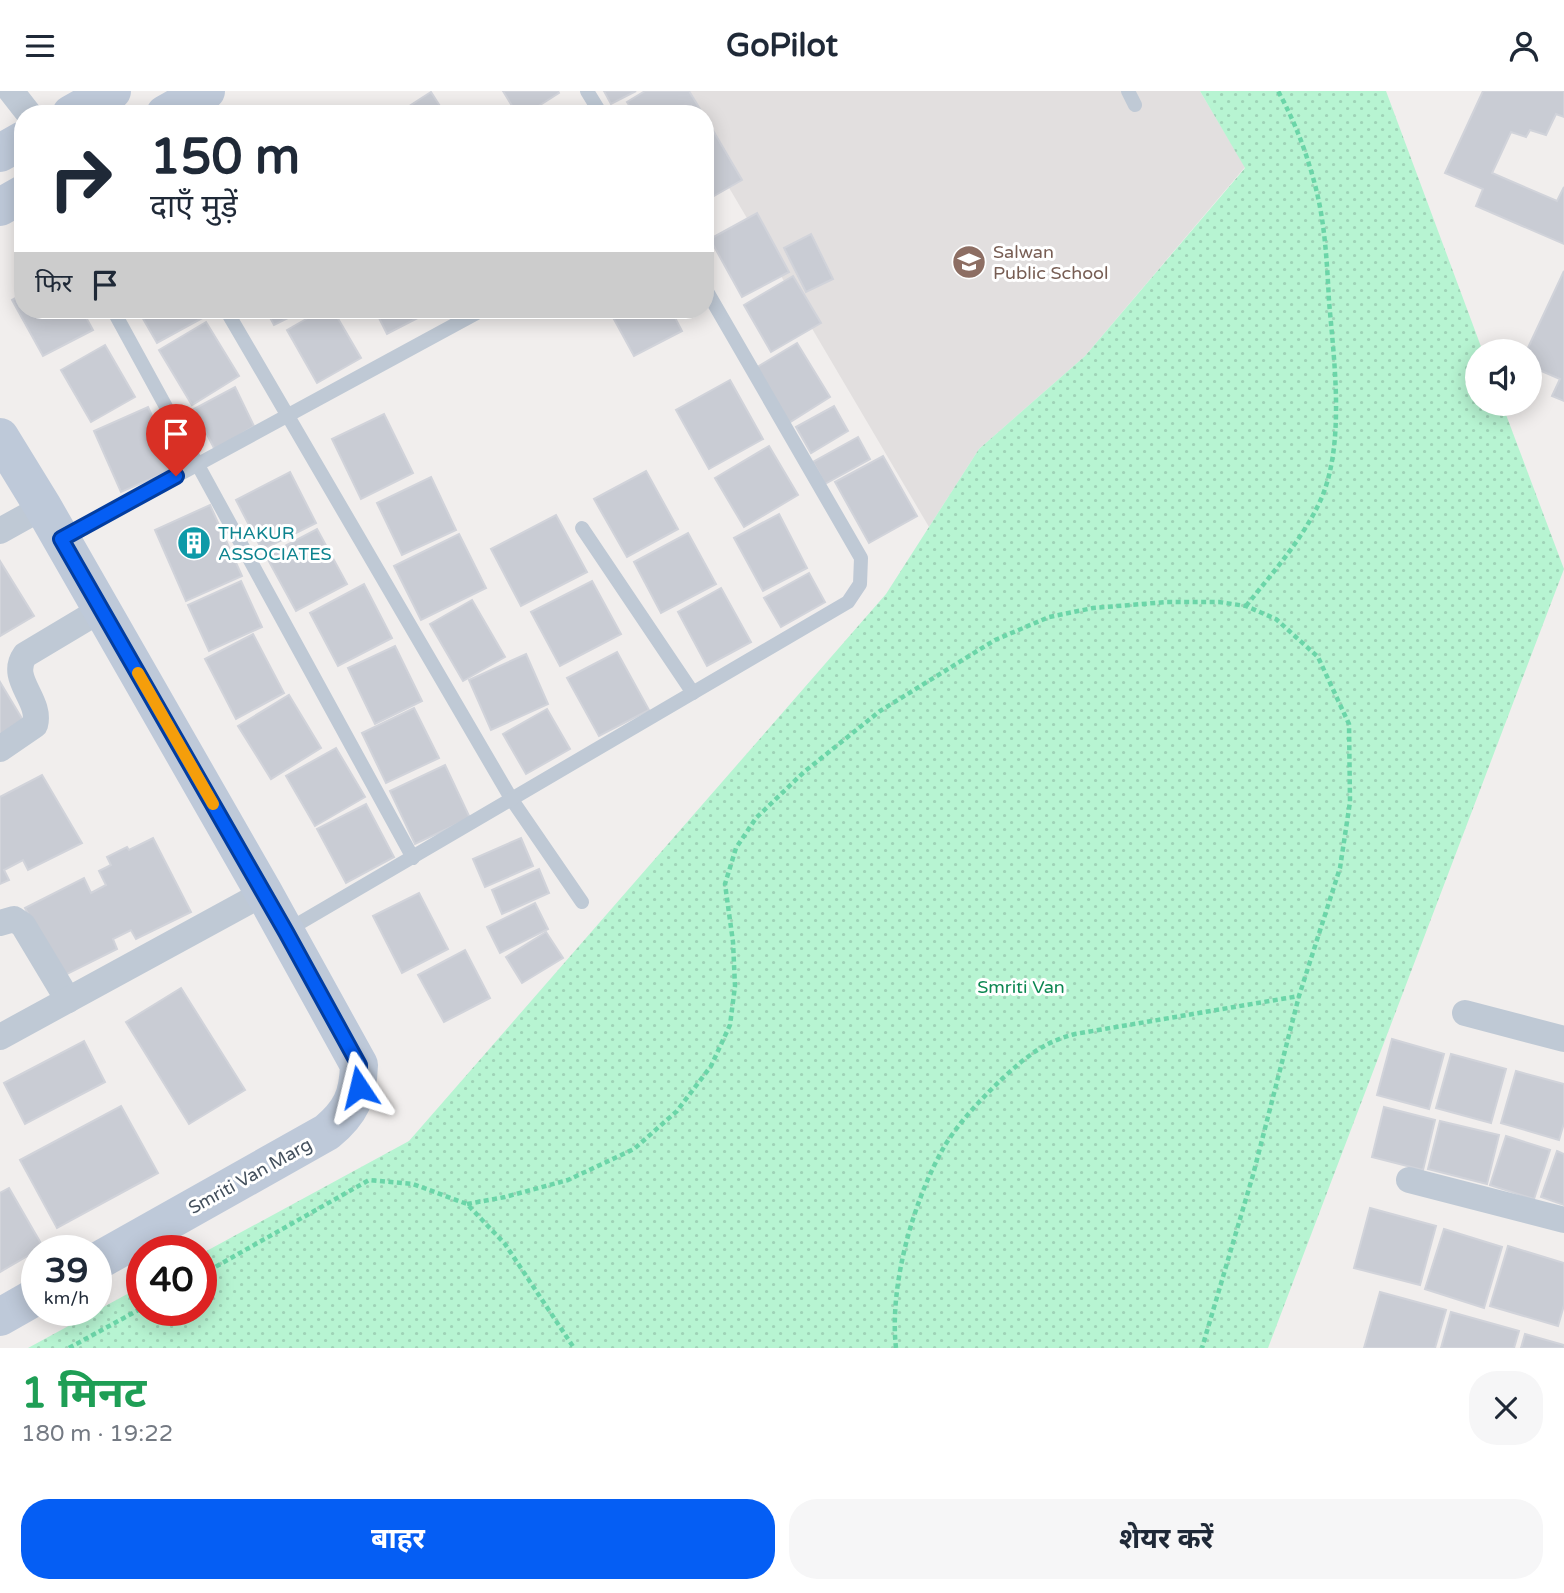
<!DOCTYPE html>
<html lang="hi">
<meta charset="utf-8">
<style>
:root{--surface:#fff;--page:#f6f6f7;--text:#1f2937;--muted:#747a83;--accent:#055ef4}
body{margin:0;font-family:"Varela Round","Noto Sans Devanagari",sans-serif;background:var(--page);color:var(--text);height:100vh;display:flex;flex-direction:column;font-size:26px;white-space:nowrap}
*{box-sizing:border-box;margin:0}
p{font-size:23px;color:var(--muted)}
.icon{flex:none;width:38px;height:38px;fill:none;stroke:currentColor;stroke-width:2;stroke-linecap:round;stroke-linejoin:round}
.map{position:relative;height:1257px;overflow:hidden}
.details{display:flex;flex-direction:column;background:var(--surface);flex:1}
.details>*{flex:none}
.top-card{position:absolute;left:14px;top:14px;width:700px;height:214px;border-radius:28px;box-shadow:0 4px 18px #0003;background:#fff;color:var(--text);overflow:hidden}
.tools{position:absolute;left:1465px;top:248px;display:grid;gap:14px}
.tools a{display:grid;place-items:center;width:77px;height:77px;border-radius:50%;background:var(--surface);box-shadow:0 4px 18px #0003;font-size:35px}
.speed{position:absolute;left:21px;top:1144px;display:flex;gap:14px;font-size:35px;font-weight:700;text-align:center}
.speed>*{display:grid;place-content:center;width:91px;height:91px;border-radius:50%;background:var(--surface);box-shadow:0 4px 18px #0003;line-height:1}
.speed small{font-size:18px;font-weight:400}
.speed .limit{border:10px solid #d22;background:#fff;color:#111}
.pin{position:absolute;display:grid;place-items:center;width:60px;height:60px;color:#fff;margin:-72px -30px;border-radius:50% 50% 50% 0;rotate:-45deg;box-shadow:0 0 7px #0007}
.pin .icon{rotate:45deg}
.me{position:absolute;width:77px;margin:-38px;rotate:350deg;stroke-linejoin:round;filter:drop-shadow(0 0 5px #0008)}
.turn{display:flex;align-items:center;gap:24px;height:147px;padding:0 21px;font-size:32px}
.turn .icon{width:91px;height:91px;stroke-width:2.5}
.turn b{display:block;font-size:49px;line-height:60px}
.then{display:flex;align-items:center;height:66px;padding:0 21px;background:#0003;gap:14px;font-size:26px}
.round{display:grid;place-items:center;flex:none;width:74px;height:74px;border-radius:28px;background:var(--page)}
.summary{display:flex;align-items:center;justify-content:space-between;height:119px;padding:0 21px}
h1{font-size:42px;font-weight:700;line-height:52px;color:#1e9e55}
.button{display:flex;gap:14px;margin-top:auto;padding:14px 21px}
.button a{flex:1;height:80px;border-radius:28px;background:var(--accent);color:#fff;font-size:28px;font-weight:700;line-height:80px;text-align:center}
.button a+a{background:var(--page);color:var(--text)}
header{display:flex;justify-content:space-between;align-items:center;height:91px;padding:0 21px;background:var(--surface);font-size:32px;font-weight:700}
.map>svg:first-child{display:block}
</style>
<header><svg class="icon" aria-label="menu" viewBox="0 0 24 24"><path d="M4 6h16M4 12h16M4 18h16"/></svg>GoPilot<svg class="icon" aria-label="person" viewBox="0 0 24 24"><circle cx="12" cy="8" r="4"/><path d="M4 21q1-7 8-7t8 7"/></svg></header>
<div class="map">
<svg width="1564" height="1257" viewBox="0 0 1564 1257">
<defs>
<pattern id="green-dots" width="8" height="8" patternUnits="userSpaceOnUse" patternTransform="scale(1.75)"><rect width="8" height="8" fill="#b7f4d2"/><path d="M2 2h.1M6 6h.1" fill="none" stroke="#9fd3b7" stroke-width="1.8" stroke-linecap="round"/></pattern>
</defs>
<rect width="100%" height="100%" fill="#f1eeed"/>
<!-- education -->
<path fill="#e2dfdf" d="M672,0H1200L1245,76L1085,265L979,358L929,436L705,56V23H685Z"/>
<!-- green -->
<path fill="url(#green-dots)" d="M1200,0H1386L1483,261H1477V313H1502L1564,478L1268,1257H28L142,1195V1220H201V1163L409,1050L886,503L979,358L1085,265L1245,77Z"/>
<!-- building -->
<g fill="#c9ccd4" stroke="#d1d3da" stroke-width="2">
<path d="M503,0H558L559,2L526,23H517Z"/>
<path d="M604,0H636L611,13Z"/>
<path d="M645,0H689L703,23H635L627,11Z"/>
<path d="M1483,0H1564V26L1556,23L1546,44L1530,39L1526,46L1511,41L1492,82L1557,110L1564,96V153L1476,115L1483,98L1445,82Z"/>
<path d="M431,1L445,23H397Z"/>
<path d="M711,36L742,89L705,110V39Z"/>
<path d="M757,122L789,181L742,206L710,148Z"/>
<path d="M811,143L833,188L806,201L784,157Z"/>
<path d="M1564,180V310L1552,305L1560,288L1530,275V261H1526Z"/>
<path d="M793,185L821,232L771,261L744,214Z"/>
<path d="M23,203V219H82L93,239L43,265L12,209Z"/>
<path d="M138,219H203L206,225L157,252Z"/>
<path d="M266,219H304L274,234Z"/>
<path d="M322,219H333L361,267L317,292L287,239Z"/>
<path d="M375,219H433L387,243Z"/>
<path d="M609,219H671L682,240L634,265Z"/>
<path d="M206,231L239,285L192,314L159,259Z"/>
<path d="M797,252L830,306L787,333L754,278Z"/>
<path d="M105,254L135,306L91,331L61,279Z"/>
<path d="M730,289L763,348L709,378L676,319Z"/>
<path d="M235,296L254,335L215,359L194,318Z"/>
<path d="M834,315L848,340L811,362L796,336Z"/>
<path d="M148,316L176,377L121,401L94,340Z"/>
<path d="M384,323L413,382L361,408L332,348Z"/>
<path d="M858,346L870,368L825,393L813,371Z"/>
<path d="M769,355L798,404L744,436L715,387Z"/>
<path d="M883,365L917,425L869,452L835,391Z"/>
<path d="M646,380L678,438L627,466L594,408Z"/>
<path d="M290,381L316,432L262,459L236,409Z"/>
<path d="M431,386L456,439L402,464L377,412Z"/>
<path d="M210,414L242,485L186,510L155,439Z"/>
<path d="M779,423L807,477L763,500L734,447Z"/>
<path d="M556,424L587,481L521,515L491,458Z"/>
<path d="M317,438L347,493L296,520L266,465Z"/>
<path d="M688,442L716,493L661,522L634,471Z"/>
<path d="M459,443L486,497L421,529L394,475Z"/>
<path d="M0,470L34,525L0,545Z"/>
<path d="M809,482L825,511L781,536L764,507Z"/>
<path d="M241,490L262,536L209,560L188,514Z"/>
<path d="M592,490L621,543L560,575L531,521Z"/>
<path d="M364,493L392,547L338,575L310,522Z"/>
<path d="M721,497L751,551L707,575L678,521Z"/>
<path d="M472,509L505,566L463,590L430,533Z"/>
<path d="M253,543L284,602L236,628L205,568Z"/>
<path d="M395,555L422,610L375,633L348,577Z"/>
<path d="M617,561L649,619L599,645L567,587Z"/>
<path d="M526,563L548,613L491,639L469,589Z"/>
<path d="M0,591L24,631L0,645Z"/>
<path d="M289,604L321,657L271,688L238,635Z"/>
<path d="M414,617L439,667L386,692L362,642Z"/>
<path d="M547,618L570,658L526,683L503,643Z"/>
<path d="M336,657L365,706L315,735L286,685Z"/>
<path d="M445,674L470,727L415,753L390,700Z"/>
<path d="M42,684L82,752L28,779L23,769L4,779L9,789L0,793V706Z"/>
<path d="M366,713L394,766L346,792L317,738Z"/>
<path d="M153,747L191,821L136,848L131,839L113,848L117,858L61,886L25,817L84,787L91,802L106,794L99,780L111,774L107,766L127,756L129,759Z"/>
<path d="M521,747L533,775L485,796L473,768Z"/>
<path d="M539,778L549,802L502,823L492,799Z"/>
<path d="M419,802L448,858L402,882L373,825Z"/>
<path d="M535,812L548,838L500,862L487,836Z"/>
<path d="M546,841L563,867L522,892L506,866Z"/>
<path d="M465,859L490,907L444,931L418,884Z"/>
<path d="M181,897L245,999L189,1033L126,931Z"/>
<path d="M1392,948L1444,963L1429,1018L1377,1004Z"/>
<path d="M84,950L105,991L25,1033L4,992Z"/>
<path d="M1451,963L1506,978L1491,1032L1436,1017Z"/>
<path d="M1516,980L1564,993V1032L1559,1049L1501,1032Z"/>
<path d="M121,1015L158,1082L57,1137L20,1069Z"/>
<path d="M1384,1016L1435,1029L1423,1079L1372,1066Z"/>
<path d="M1440,1030L1499,1044L1487,1093L1428,1078Z"/>
<path d="M1506,1045L1550,1059L1534,1108L1490,1094Z"/>
<path d="M1557,1060L1564,1063V1114L1541,1106Z"/>
<path d="M9,1097L43,1156L0,1181V1102Z"/>
<path d="M1370,1117L1436,1135L1420,1194L1354,1177Z"/>
<path d="M1444,1138L1502,1156L1484,1217L1425,1198Z"/>
<path d="M1508,1155L1564,1172V1214L1558,1235L1490,1215Z"/>
<path d="M1380,1201L1446,1219L1435,1257H1364Z"/>
<path d="M1451,1221L1519,1240L1514,1257H1441Z"/>
<path d="M1525,1243L1564,1254V1257H1521Z"/>
</g>
<g fill="none" stroke-linecap="round" stroke-linejoin="round">
<!-- path -->
<g stroke="#6bd5a8" stroke-width="4.5" stroke-dasharray="5 3.5" stroke-linecap="butt">
<path d="M1246,515C1273,481 1304,447 1322,406C1345,350 1334,269 1329,210C1327,172 1325,131 1315,94C1306,60 1295,31 1278,0"/>
<path d="M467,1113L505,1106L568,1089L634,1058L677,1020L711,975L730,934L735,895L733,851L725,793L736,757L756,727L804,681L880,620L995,549L1049,526L1093,517L1167,511H1219L1246,515L1276,528L1318,566L1349,633L1350,711L1340,777L1299,905L1253,1084L1202,1257"/>
<path d="M201,1184L369,1089L413,1093L467,1113L505,1153L574,1257"/>
<path d="M69,1257L142,1217"/>
<path d="M896,1257C889,1195 913,1110 944,1056C959,1031 982,1007 1003,987C1027,965 1044,951 1075,943L1299,905"/>
</g>
<!-- lane -->
<g stroke="#bfc9d5" stroke-width="14">
<path d="M587,0L601,23"/>
<path d="M1128,0L1135,14"/>
<path d="M113,219L413,767"/>
<path d="M226,219L512,709L582,811"/>
<path d="M582,437L693,602"/>
<path d="M62,447L482,219"/>
<path d="M286,840L848,511L860,493L861,467L705,197"/>
</g>
<!-- street -->
<g stroke="#bfc9d5" stroke-width="26">
<path d="M11,0L29,23"/>
<path d="M0,440L43,416"/>
<path d="M0,658L35,634C42,609 8,588 25,564L102,518"/>
<path d="M0,832L14,828L23,834L68,909"/>
<path d="M1465,922L1564,948"/>
<path d="M0,946L264,802"/>
<path d="M1409,1089L1564,1129"/>
</g>
<!-- secondary -->
<g stroke="#bec9d9" stroke-width="38">
<path d="M71,23L112,0"/>
<path d="M165,23L206,0"/>
<path d="M0,62L23,49"/>
<path d="M0,116L23,103"/>
<path d="M0,346L43,416L264,802L359,974C358,1005 351,1021 327,1041L96,1171"/>
<path d="M0,1226L37,1205"/>
</g>
</g>
<g fill="none" stroke-linecap="round" stroke-linejoin="round">
<!-- route casing -->
<g stroke="#033d9f" stroke-width="18">
<path id="route" d="M176,385L61,448L286,841L359,974V996"/>
</g>
<!-- route -->
<use href="#route" stroke="#055ef4" stroke-width="12"/>
<!-- slow -->
<path stroke="#f59e0b" stroke-width="12" d="M138,582L213,713"/>
</g>
<!-- icons -->
<defs>
<g id="school-disc" transform="scale(1.75)"><circle r="9.5" fill="#8d6e63" stroke="#fff"/><path d="M0-5L7-2L0 1L-7-2ZM-4 1L0 2.5L4 1V4Q0 6-4 4Z" fill="#fff"/></g>
<g id="building-disc" transform="scale(1.75)"><circle r="9.5" fill="#0f9aa8" stroke="#fff"/><path d="M-4-6H4V6H1V3H-1V6H-4ZM-2.5-4.3h1.7v1.8h-1.7ZM.8-4.3h1.7v1.8H.8ZM-2.5-1h1.7V.8h-1.7ZM.8-1h1.7V.8H.8Z" fill="#fff"/></g>
</defs>
<g fill-rule="evenodd">
<use href="#school-disc" x="969" y="171"/>
<use href="#building-disc" x="194" y="452"/>
</g>
<g text-anchor="middle" dominant-baseline="central" stroke-width="6" stroke-linejoin="round" paint-order="stroke">
<!-- education labels -->
<g font-size="18" fill="#785e54" stroke="#fff" text-anchor="start">
<text x="993" y="161">Salwan<tspan x="993" dy="21">Public School</tspan></text>
</g>
<!-- culture labels -->
<g font-size="18" fill="#0d838f" stroke="#fff" text-anchor="start">
<text x="218" y="442">THAKUR<tspan x="218" dy="21">ASSOCIATES</tspan></text>
</g>
<!-- park labels -->
<g font-size="18" fill="#0c8751" stroke="#fff">
<text x="1021" y="896">Smriti Van</text>
</g>
<!-- street labels -->
<g font-size="18" fill="#44505d" stroke="#fff">
<text transform="translate(250 1085) rotate(-29)">Smriti Van Marg</text>
</g>
</g>
</svg>
<div class="tools">
<a><svg class="icon" aria-label="sound" viewBox="0 0 24 24"><path d="M4 9h4l5-4v14l-5-4H4zM17 9q2 3 0 6"/></svg></a>
</div>
<div class="speed"><div>39<small>km/h</small></div><div class="limit">40</div></div>
<div class="pin" style="left:176px;top:385px;background:#d93025"><svg class="icon" aria-label="arrive" viewBox="0 0 24 24"><path d="M6 21V4h12l-3 4 3 4H6"/></svg></div>
<svg class="me" style="left:359px;top:996px" viewBox="-20 -20 40 40"><path d="M0-17L14 15 0 8-14 15z" fill="#055ef4" stroke="#fff" stroke-width="4"/></svg>
<div class="top-card">
<div class="turn"><svg class="icon" aria-label="right" viewBox="0 0 24 24"><path d="M7 20v-9h11M14 6l5 5-5 5"/></svg><div><b>150 m</b>दाएँ मुड़ें</div></div>
<div class="then">फिर<svg class="icon" aria-label="arrive" viewBox="0 0 24 24"><path d="M6 21V4h12l-3 4 3 4H6"/></svg></div>
</div>
</div>
<section class="details">
<div class="summary"><div><h1>1 मिनट</h1><p>180 m · 19:22</p></div><a class="round"><svg class="icon" aria-label="close" viewBox="0 0 24 24"><path d="M6 6l12 12M18 6L6 18"/></svg></a></div>
<div class="button"><a>बाहर</a><a>शेयर करें</a></div>
</section>
